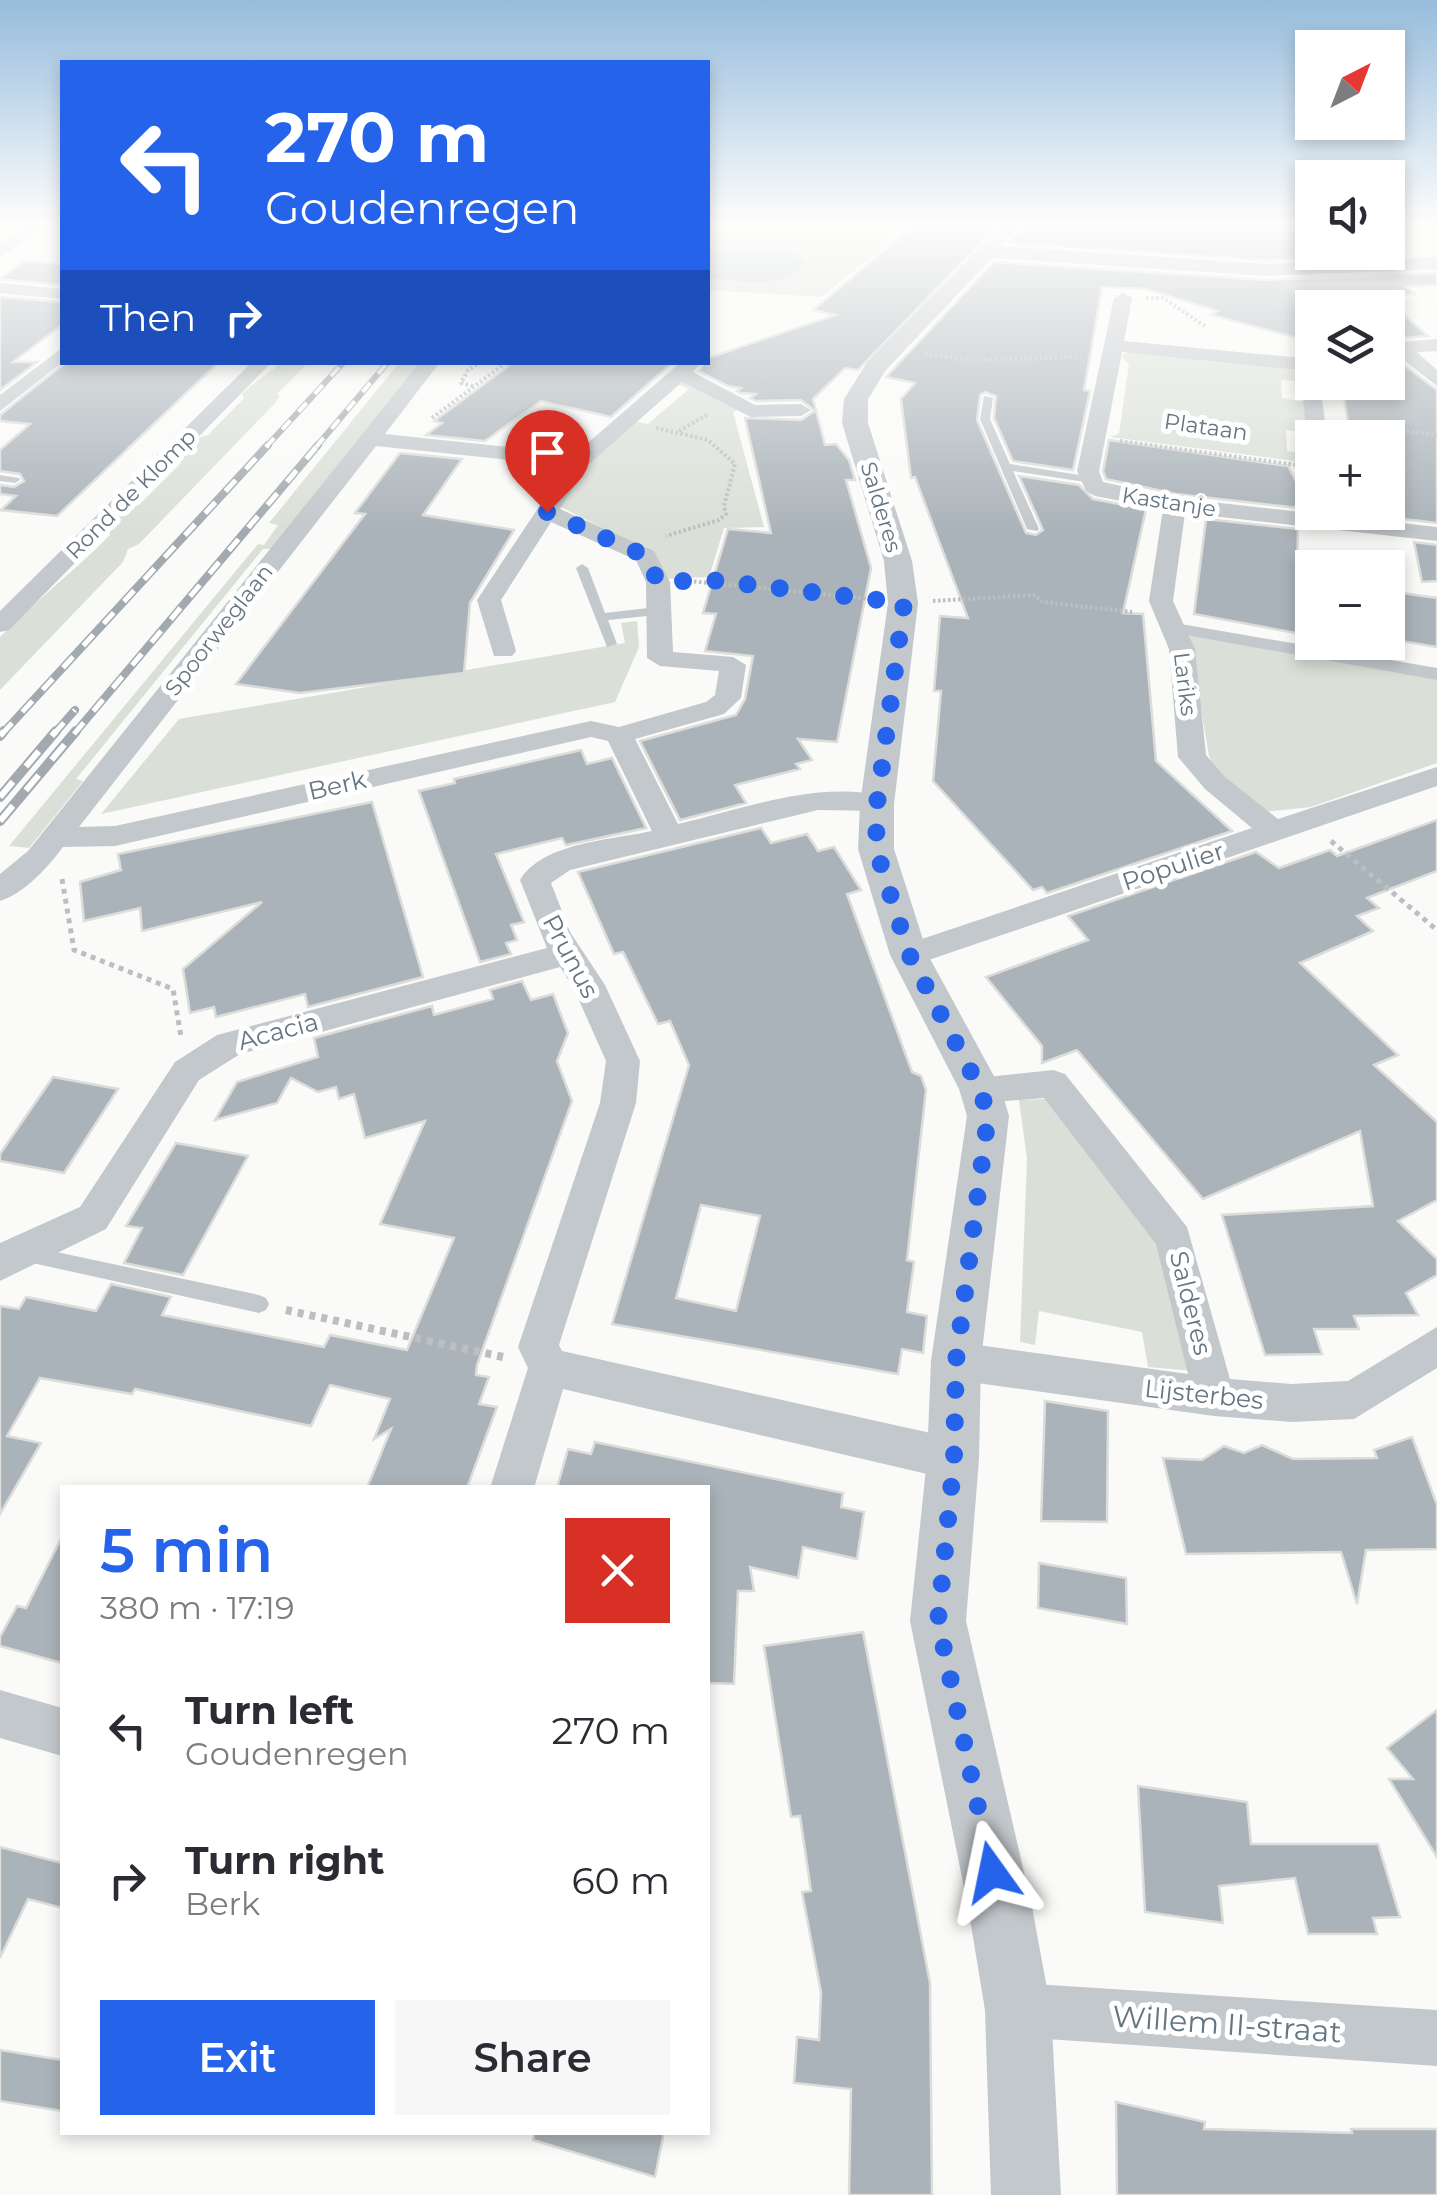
<!DOCTYPE html>
<meta charset="utf-8">
<style>
:root{--surface:#fff;--page:#f7f7f7;--text:#2b2b33;--muted:#7c7c81;--accent:#2563eb}
body{margin:0;font-family:Montserrat,sans-serif;background:var(--page);color:var(--text);height:100vh;display:flex;flex-direction:column;font-size:38px;white-space:nowrap}
*{box-sizing:border-box;margin:0}
p{font-size:32px;color:var(--muted)}
.icon{flex:none;width:55px;height:55px;fill:none;stroke:currentColor;stroke-width:2;stroke-linecap:round;stroke-linejoin:round}
.map{position:relative;flex:1;overflow:hidden}
.sheet{position:absolute;left:60px;top:1485px;width:650px;height:650px;display:flex;flex-direction:column;background:var(--surface);border-radius:0px;box-shadow:0 5px 15px #0003}
.sheet>*{flex:none}
.banner{position:absolute;left:60px;top:60px;width:650px;height:305px;border-radius:0px;box-shadow:0 5px 15px #0003;background:#2563eb;color:#fff;overflow:hidden}
.needle{width:65px;rotate:42deg}
.buttons{position:absolute;left:1295px;top:30px;display:grid;gap:20px}
.buttons a{display:grid;place-items:center;width:110px;height:110px;border-radius:0px;background:var(--surface);box-shadow:0 5px 15px #0003;font-size:50px}
.pin{position:absolute;display:grid;place-items:center;width:85px;height:85px;color:#fff;margin:-102px -42px;border-radius:50% 50% 50% 0;rotate:-45deg;box-shadow:0 0 10px #0007}
.pin .icon{rotate:45deg}
.me{position:absolute;width:110px;margin:-55px;rotate:348deg;stroke-linejoin:round;filter:drop-shadow(0 0 8px #0008)}
.turn{display:flex;align-items:center;gap:35px;height:210px;padding:0 40px;font-size:45px}
.turn .icon{width:130px;height:130px;stroke-width:2.5}
.turn b{display:block;font-size:70px;line-height:85px}
.then{display:flex;align-items:center;height:95px;padding:0 40px;background:#0003;gap:20px;font-size:38px}
.round{display:grid;place-items:center;flex:none;width:105px;height:105px;border-radius:0px;background:var(--page)}
.head{display:flex;align-items:center;justify-content:space-between;height:170px;padding:0 40px}
h1{font-size:60px;font-weight:600;line-height:75px;color:var(--accent)}
.primary-button{display:flex;gap:20px;margin-top:auto;padding:20px 40px}
.primary-button a{flex:1;height:115px;border-radius:0px;background:var(--accent);color:#fff;font-size:40px;font-weight:600;line-height:115px;text-align:center}
.primary-button a+a{background:var(--page);color:var(--text)}
ul{padding:0;list-style:none}
li{display:flex;align-items:center;gap:30px;height:150px;padding:0 40px}
li div{flex:1}
li b{display:block;font-size:38px}
li em{font-style:normal}
.map>svg:first-child{display:block}
</style>
<div class="map">
<svg width="1437" height="2195" viewBox="0 0 1437 2195">
<rect width="100%" height="100%" fill="#fafaf8"/>
<!-- green -->
<g fill="#dadfd7">
<path d="M708,224H897L885,246L822,297L708,290V279L770,281L801,256L778,250L708,253Z"/>
<path d="M1130,351L1286,366L1298,372L1300,381L1281,380L1282,398L1304,402L1306,432L1286,430L1287,451L1311,455L1310,463L1110,437L1119,434L1129,364L1121,356Z"/>
<path d="M280,363H308L277,394L280,396L275,403L139,544L128,549L123,562L0,690V637C36,600 74,572 110,535L107,530L127,509L139,505L181,463L178,458L198,438L208,435L244,398L242,394C254,381 268,375 280,363Z"/>
<path d="M399,363H421L271,549H263L76,779L83,781L29,848L9,846L258,544L264,545L278,525L269,523Z"/>
<path d="M684,380L739,409L733,412L764,527L724,528L709,577L664,579L636,545L559,506L582,464L633,421L648,424L689,389L677,384Z"/>
<path d="M637,621L639,647L615,702L101,814L179,719L625,643L621,623Z"/>
<path d="M1192,634L1437,677V763L1311,807L1262,812L1217,773L1209,756L1189,638Z"/>
<path d="M1045,1099L1161,1248L1194,1371L1148,1367L1142,1332L1039,1311L1035,1345L1020,1342L1027,1159L1019,1100Z"/>
</g>
<!-- water -->
<path fill="#bbc7cb" d="M730,250L794,252L804,263C785,293 737,278 708,279V253Z"/>
<!-- building -->
<g fill="#aab3b9" stroke="#dcdcda" stroke-width="2.5" fill-rule="evenodd">
<path d="M916,224H999L858,370L845,368L813,399L825,445L836,444L849,460L855,480H846L871,568L837,742L798,739L812,760L796,764L800,769L735,785L746,803L680,820L640,741L736,715L745,699L753,656L705,651L716,614L703,613L728,529L771,533L745,418L801,420L815,411L801,400L756,401L750,398L756,394L741,393L737,391L741,388L728,386L699,371L708,358L835,315L813,310Z"/>
<path d="M1025,224H1312V252H1376L1378,256L1266,260L1009,243Z"/>
<path d="M24,261L62,264V285L0,279Z"/>
<path d="M994,262L1266,280L1437,273V285L1407,287L1415,294L1312,301V342L1212,315L1218,311L1146,289L1102,287L1084,390L1090,391L1073,470L1013,461L994,418L996,396L985,392L980,395L977,420L1026,533L1036,535L1043,530L1019,476L1079,485L1093,499L1146,509L1123,613L1143,614L1156,761L1232,831L1047,893L1042,887L1033,890L933,781L941,691H934L940,616L968,618L915,477L911,478L901,399L915,383L886,377Z"/>
<path d="M0,297L62,302V325L13,362H37L0,390Z"/>
<path d="M1388,301L1428,336L1388,339Z"/>
<path d="M1388,358H1395L1437,390V523L1388,517V438H1350L1342,382H1388Z"/>
<path d="M66,362H219L57,516L1,510L16,496L0,494V485L14,487L24,481L20,474L0,471V450L30,424L0,421V415Z"/>
<path d="M514,362H673L611,417L541,401L485,441L426,435L442,423L434,421Z"/>
<path d="M1109,440L1288,466L1300,489L1299,508L1176,494L1106,479L1103,471Z"/>
<path d="M400,453L462,459L423,515L514,530L470,603L464,673L300,693L236,684L365,514L355,513Z"/>
<path d="M1206,519L1298,529L1296,633L1194,614Z"/>
<path d="M1414,542L1437,545V581L1422,582Z"/>
<path d="M1388,591L1437,598V647L1388,639Z"/>
<path d="M581,750L587,764L612,758L646,828L566,845L562,838L496,854L524,922L511,925L517,940L506,943L511,954L480,962L419,791L455,783L454,779Z"/>
<path d="M372,802L423,977L308,1007L305,994L216,1017L214,1007L190,1013L183,969L262,902L142,931L140,908L84,921L80,882L121,870L118,854Z"/>
<path d="M1437,820V871L1367,898L1379,908L1357,916L1373,931L1300,963L1398,1055L1374,1065L1437,1122V1200L1398,1221L1437,1259V1275L1406,1293L1418,1315L1354,1316L1359,1329H1314L1322,1354L1265,1355L1222,1215L1373,1206L1360,1131L1203,1199L1077,1050L1042,1063V1046L986,977L1088,940L1068,916L1256,852L1279,868L1330,850L1337,856Z"/>
<path d="M761,828L771,843L807,834L818,851L834,847L861,890L847,894L912,1072L921,1076L926,1090L907,1260L914,1262L907,1312L927,1316L923,1353L902,1349L898,1374L612,1324L689,1065L670,1021L658,1024L623,952L614,954L578,872ZM701,1205L760,1216L736,1311L676,1298Z"/>
<path d="M522,981L531,1000L553,994L568,1033L557,1061L572,1101L477,1365L476,1375L489,1377L479,1404L497,1407L467,1488H367L391,1429L374,1439L390,1399L330,1385L311,1426L135,1389L132,1394L40,1378L7,1436L41,1443L0,1514V1306L19,1309L26,1297L96,1311L111,1284L171,1297L162,1315L172,1317L324,1347L330,1335L407,1350L454,1238L380,1224L425,1121L365,1138L354,1094L339,1099L336,1087L318,1092L291,1078L277,1103L215,1120L237,1082L318,1057L314,1038L432,1006L434,1015L493,999L490,990Z"/>
<path d="M53,1077L118,1089L64,1173L0,1161V1154Z"/>
<path d="M176,1143L248,1156L183,1275L124,1263L142,1228L126,1226Z"/>
<path d="M1045,1401L1108,1411L1107,1522L1041,1521Z"/>
<path d="M1412,1437L1437,1505V1549L1366,1550L1357,1604L1341,1552L1186,1554L1163,1458L1202,1460L1224,1446L1244,1453L1262,1445L1293,1459L1377,1458L1374,1450Z"/>
<path d="M595,1442L843,1493L841,1507L864,1512L857,1559L803,1547L798,1578L750,1567L754,1591H738L734,1684L708,1683V1488H557L568,1449L591,1454Z"/>
<path d="M62,1537V1663L0,1646V1637L17,1606L26,1608Z"/>
<path d="M1039,1563L1126,1578L1127,1624L1038,1608Z"/>
<path d="M863,1632L930,1983L932,2195H849L851,2089L794,2083L797,2037L819,2040L821,1992L802,1892L811,1891L800,1816L791,1817L764,1646Z"/>
<path d="M1437,1710V1857L1389,1779H1413L1387,1748Z"/>
<path d="M1138,1786L1247,1802L1251,1844H1378L1400,1917L1373,1918L1377,1934H1308L1295,1878L1219,1886L1223,1923L1145,1912Z"/>
<path d="M0,1847L62,1863V1908L28,1899L0,1958Z"/>
<path d="M0,2050L62,2060V2111L0,2101Z"/>
<path d="M1116,2102L1205,2122L1204,2129L1352,2133L1351,2129H1437V2195H1117Z"/>
<path d="M534,2132H664L655,2177L533,2140Z"/>
</g>
<g fill="none" stroke-linecap="round" stroke-linejoin="round">
<!-- path-far2 -->
<g stroke="#bbbfc2" stroke-width="4" stroke-dasharray="2.5 2.5" stroke-linecap="butt">
<path d="M1146,298H1163L1205,326"/>
<path d="M925,354L971,360L1081,357"/>
<path d="M473,386L461,383L468,370L481,362"/>
<path d="M432,418L507,362"/>
<path d="M1342,423L1437,435"/>
<path d="M656,428L708,440L735,464L724,506L726,514L719,520L666,536"/>
<path d="M679,431L707,415"/>
<path d="M1120,441L1312,467"/>
<path d="M689,581L871,599"/>
<path d="M933,601L1034,595L1043,602L1132,612"/>
</g>
<!-- path-far1 -->
<g stroke="#bbbfc2" stroke-width="5" stroke-dasharray="5 5" stroke-linecap="butt">
<path d="M1331,841L1437,930"/>
<path d="M62,879L74,950L173,989L181,1037"/>
</g>
<!-- path -->
<path stroke="#bbbfc2" stroke-width="8" stroke-dasharray="6 6" stroke-linecap="butt" d="M286,1310L503,1357"/>
<!-- service -->
<g fill="#c3c8cc" fill-rule="evenodd">
<path d="M984,396L993,398L990,419L1010,464L1092,477L1097,480L1092,483L1013,471L1039,529L1037,531L1027,529L980,419Z"/>
<path d="M0,475L19,478L20,480L15,483L0,481Z"/>
<path d="M582,564L588,568L605,613L657,607L663,611L657,615L608,620L617,644L607,647L576,568Z"/>
<path d="M28,1246L259,1295L266,1298L269,1304L266,1310L259,1313L28,1262L21,1260L18,1254L21,1248Z"/>
</g>
<!-- pedestrian -->
<path fill="#c3c8cc" fill-rule="evenodd" d="M1175,623L1437,668V680L1169,632L1166,628Z"/>
<!-- minor -->
<g fill="#c3c8cc" fill-rule="evenodd">
<path d="M30,224H49L0,257V244Z"/>
<path d="M1004,224H1021L993,255H981V247Z"/>
<path d="M1388,247L1410,261V269C1398,272 1387,262 1380,252H1388Z"/>
<path d="M0,283L62,289V299L0,293Z"/>
<path d="M1123,293L1132,298L1124,341L1302,358L1312,352V382H1320L1327,438H1312V443L1307,438L1300,370L1122,352L1099,471L1103,482L1175,498L1437,527V541L1185,513L1173,601L1195,649L1206,755L1225,777L1278,819L1437,767V786L920,963L909,966L898,963L893,955L898,947L1252,828L1205,789L1178,757L1169,649L1149,601L1163,509L1095,496L1086,491L1077,471L1114,298Z"/>
<path d="M1437,339V351L1417,352L1437,370V386L1396,354L1388,355V343Z"/>
<path d="M62,348L63,362L0,411V395Z"/>
<path d="M252,362H272L9,630L0,632V611Z"/>
<path d="M420,362H440L385,434L575,454L681,362H702L693,372L755,405L801,404L811,410L801,416L751,417L682,382L588,465L560,509L654,551L670,582L673,652L733,657L746,665L741,698L724,714L635,739L678,824C744,809 819,779 887,797L891,804L887,811L818,810L570,870L551,883L570,932L605,985L640,1061L636,1103L559,1345L562,1351L953,1438L968,1444L974,1459L968,1474L953,1480L563,1389L534,1488H490L528,1368L518,1347L600,1103L606,1061L574,989L560,967L240,1054L199,1080L106,1229L0,1281V1243L80,1207L175,1062L217,1035L547,948L520,880C543,842 612,840 652,831L608,741L591,737L115,846L63,847C48,867 25,893 0,901V874L28,851ZM376,446L566,466L477,600L494,656H512L516,651L501,600L551,522L636,560L646,582L647,658L660,666L719,671L715,695L706,702L619,727L591,721L115,826L79,827Z"/>
<path d="M1053,1070L1065,1074L1187,1227L1230,1379L1292,1384L1348,1381L1437,1327V1368L1354,1419L1292,1422L1214,1416L956,1380L942,1374L936,1361L942,1348L956,1342L1188,1374L1156,1244L1044,1098L980,1103L968,1099L963,1089L968,1079Z"/>
<path d="M0,1690L62,1708V1756L0,1738Z"/>
<path d="M1018,1983L1437,2010V2066L1018,2037L999,2029L991,2010L999,1991Z"/>
</g>
<!-- tertiary -->
<path fill="#c3c8cc" fill-rule="evenodd" d="M987,245L1266,264L1437,257V269L1266,276L992,258L886,370L868,399V423L912,561L918,603L894,804V849L928,955L1001,1089L1009,1116L981,1361L979,1459L966,1621L1032,1907L1051,2010L1061,2195H991L985,2010L968,1907L910,1621L927,1459L931,1361L967,1116L959,1089L890,955L858,849L860,804L888,603L884,561L842,423L844,399L868,361L980,247Z"/>
<!-- rail-far2 casing -->
<g stroke="#a2aab0" stroke-width="6">
<g id="rail-far2">
<path d="M266,447L344,362"/>
<path d="M316,447L388,362"/>
</g>
</g>
<!-- rail-far1 casing -->
<g stroke="#a2aab0" stroke-width="8">
<g id="rail-far1">
<path d="M2,734L268,445"/>
<path d="M54,734L75,710"/>
<path d="M74,734L318,445"/>
</g>
</g>
<!-- rail casing -->
<g stroke="#a2aab0" stroke-width="10">
<g id="rail">
<path d="M0,736L4,731"/>
<path d="M0,797L56,731"/>
<path d="M0,821L76,731"/>
</g>
</g>
<!-- rail-far2 -->
<use href="#rail-far2" stroke="#fff" stroke-width="4" stroke-dasharray="12" stroke-linecap="butt"/>
<!-- rail-far1 -->
<use href="#rail-far1" stroke="#fff" stroke-width="5" stroke-dasharray="15" stroke-linecap="butt"/>
<!-- rail -->
<use href="#rail" stroke="#fff" stroke-width="6" stroke-dasharray="20" stroke-linecap="butt"/>
</g>
<!-- sky -->
<linearGradient id="sky" x2="0" y2="1"><stop stop-color="#96bcdc"/><stop offset="0.42" stop-color="#fdfdfc"/><stop offset="1" stop-color="#fdfdfc" stop-opacity="0"/></linearGradient>
<rect width="1437" height="531" fill="url(#sky)"/>
<g fill="none" stroke-linecap="round" stroke-linejoin="round">
<!-- route -->
<path stroke="#2563eb" stroke-width="18" stroke-dasharray="0 32.4" d="M547,512L646,556L658,582L711,580L904,603L877,804L876,849L909,954L980,1089L988,1116L956,1361L954,1459L938,1621L992,1872"/>
</g>
<g text-anchor="middle" dominant-baseline="central" stroke-width="10" stroke-linejoin="round" paint-order="stroke">
<!-- far-street labels -->
<g font-size="22" fill="#657683" stroke="#fff">
<text transform="translate(1206 427) rotate(8)">Plataan</text>
<text transform="translate(131 494) rotate(-45)">Rond de Klomp</text>
<text transform="translate(1169 502) rotate(9)">Kastanje</text>
<text transform="translate(881 507) rotate(73)">Salderes</text>
<text transform="translate(219 630) rotate(-52)">Spoorweglaan</text>
<text transform="translate(1185 684) rotate(83)">Lariks</text>
</g>
<!-- street labels -->
<g font-size="25" fill="#657683" stroke="#fff">
<text transform="translate(337 785) rotate(-13)">Berk</text>
<text transform="translate(1173 866) rotate(-18)">Populier</text>
<text transform="translate(571 956) rotate(62)">Prunus</text>
<text transform="translate(278 1031) rotate(-15)">Acacia</text>
<text transform="translate(1191 1303) rotate(76)">Salderes</text>
<text transform="translate(1204 1394) rotate(6)">Lijsterbes</text>
</g>
<!-- near-street labels -->
<g font-size="30" fill="#657683" stroke="#fff">
<text transform="translate(1227 2024) rotate(4)">Willem II-straat</text>
</g>
</g>
</svg>
<div class="buttons">
<a><svg class="needle" viewBox="-14 -14 28 28"><path d="M0-13l5 13h-10z" fill="#e53935"/><path d="M0 13l5-13h-10z" fill="#7c7c81"/></svg></a>
<a><svg class="icon" aria-label="sound" viewBox="0 0 24 24"><path d="M4 9h4l5-4v14l-5-4H4zM17 9q2 3 0 6"/></svg></a>
<a><svg class="icon" aria-label="layers" viewBox="0 0 24 24"><path d="M12 4l9 5-9 5-9-5zM3 14l9 5 9-5"/></svg></a>
<a>+</a>
<a>−</a>
</div>
<div class="pin" style="left:547px;top:512px;background:#d93025"><svg class="icon" aria-label="arrive" viewBox="0 0 24 24"><path d="M6 21V4h12l-3 4 3 4H6"/></svg></div>
<svg class="me" style="left:992px;top:1872px" viewBox="-20 -20 40 40"><path d="M0-17L14 15 0 8-14 15z" fill="#2563eb" stroke="#fff" stroke-width="4"/></svg>
<div class="banner">
<div class="turn"><svg class="icon" aria-label="left" viewBox="0 0 24 24"><path d="M17 20v-9H6M10 6l-5 5 5 5"/></svg><div><b>270 m</b>Goudenregen</div></div>
<div class="then">Then<svg class="icon" aria-label="right" viewBox="0 0 24 24"><path d="M7 20v-9h11M14 6l5 5-5 5"/></svg></div>
</div>
<section class="sheet">
<div class="head"><div><h1>5 min</h1><p>380 m · 17:19</p></div><a class="round" style="background:#d93025;color:#fff"><svg class="icon" aria-label="close" viewBox="0 0 24 24"><path d="M6 6l12 12M18 6L6 18"/></svg></a></div>
<ul>
<li><svg class="icon" aria-label="left" viewBox="0 0 24 24"><path d="M17 20v-9H6M10 6l-5 5 5 5"/></svg><div><b>Turn left</b><p>Goudenregen</p></div><em>270 m</em></li>
<li><svg class="icon" aria-label="right" viewBox="0 0 24 24"><path d="M7 20v-9h11M14 6l5 5-5 5"/></svg><div><b>Turn right</b><p>Berk</p></div><em>60 m</em></li>
</ul>
<div class="primary-button"><a>Exit</a><a>Share</a></div>
</section>
</div>
